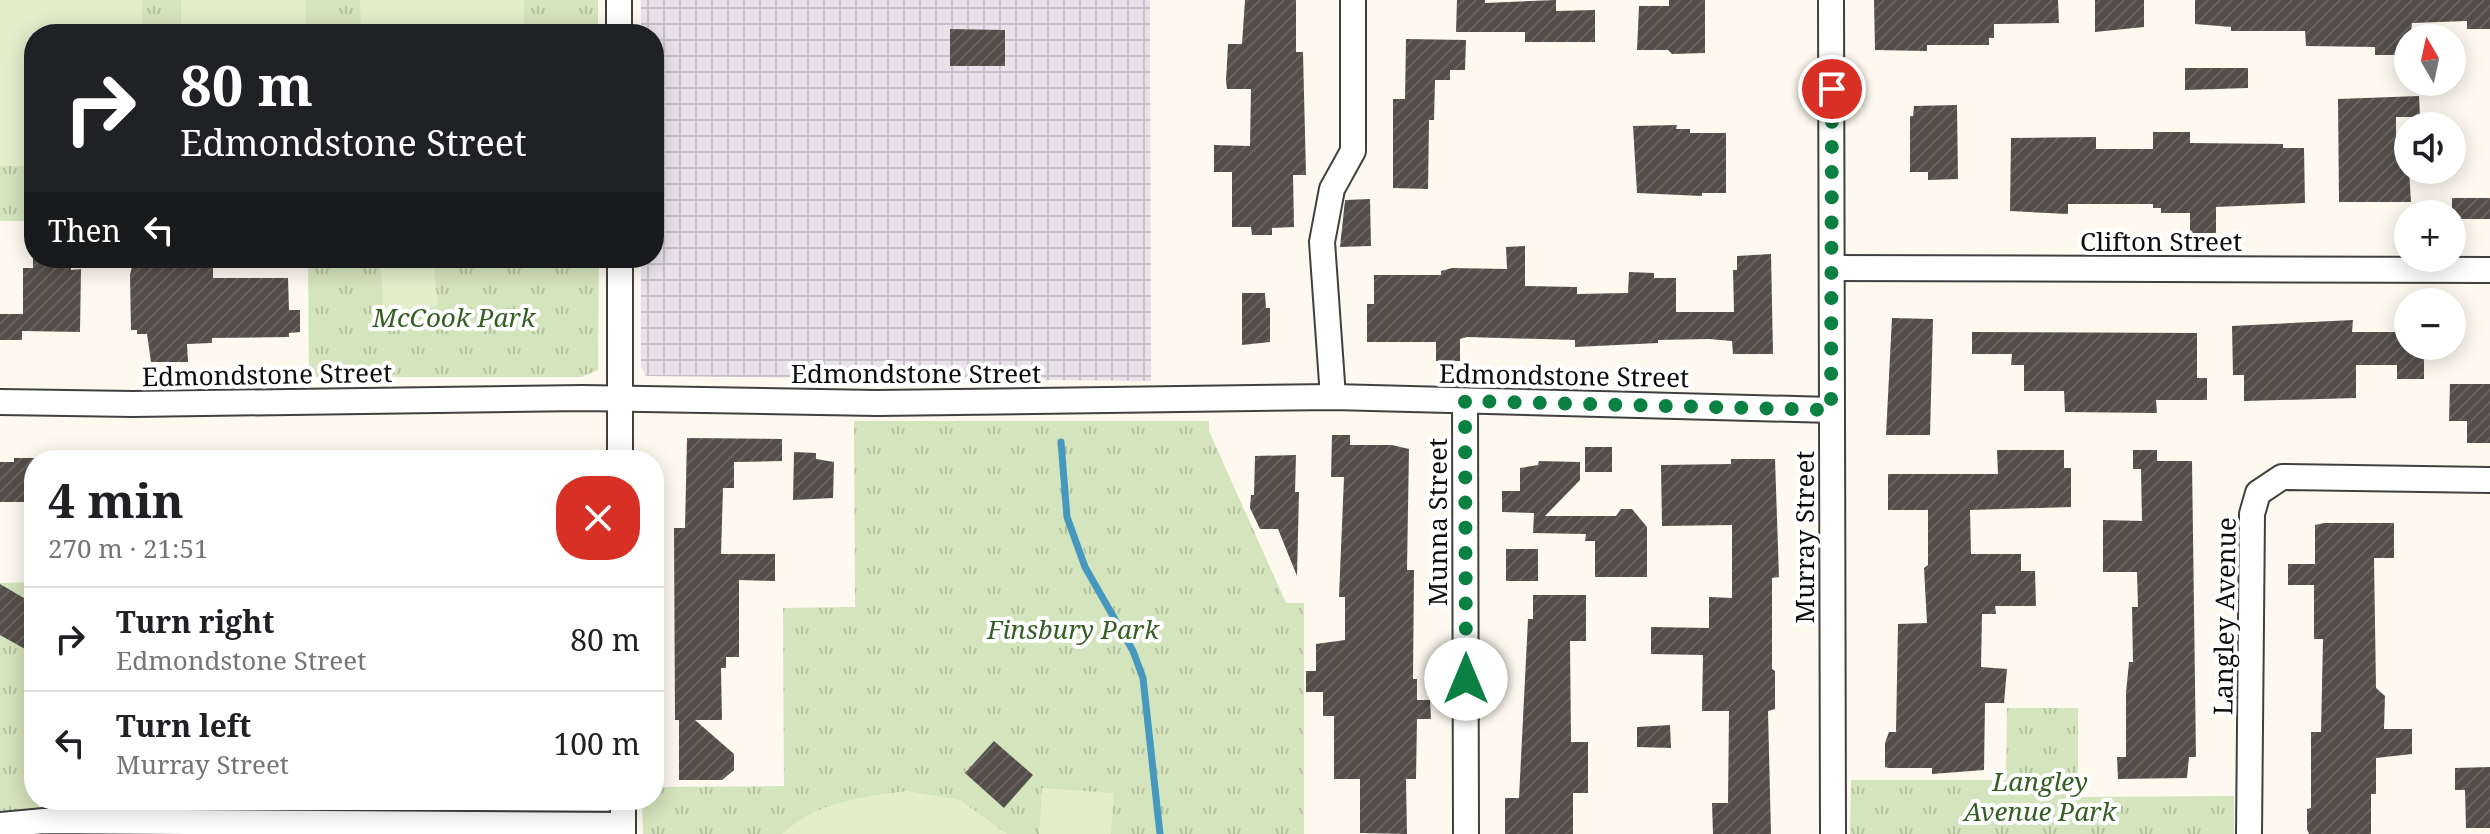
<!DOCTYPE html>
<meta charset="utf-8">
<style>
:root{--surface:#fff;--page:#f2f2f2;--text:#202124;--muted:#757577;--line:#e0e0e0}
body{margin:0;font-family:"Noto Serif",serif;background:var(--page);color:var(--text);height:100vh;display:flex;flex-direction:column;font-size:30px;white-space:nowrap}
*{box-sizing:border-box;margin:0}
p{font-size:26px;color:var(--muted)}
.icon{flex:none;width:44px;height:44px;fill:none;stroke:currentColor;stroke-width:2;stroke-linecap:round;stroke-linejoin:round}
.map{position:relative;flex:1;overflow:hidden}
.side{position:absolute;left:24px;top:450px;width:640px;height:360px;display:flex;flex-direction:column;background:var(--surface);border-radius:32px;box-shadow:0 4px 20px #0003}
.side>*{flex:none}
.top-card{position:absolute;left:24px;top:24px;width:640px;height:244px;border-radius:32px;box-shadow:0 4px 20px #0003;background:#202124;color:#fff;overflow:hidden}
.needle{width:52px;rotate:351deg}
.controls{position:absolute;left:2394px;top:24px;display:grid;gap:16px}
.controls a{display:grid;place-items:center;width:72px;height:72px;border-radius:50%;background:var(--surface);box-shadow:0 4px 20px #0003;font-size:40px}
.pin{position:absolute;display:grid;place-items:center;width:68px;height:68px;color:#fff;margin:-34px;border:4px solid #fff;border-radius:50%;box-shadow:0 2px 8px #0007}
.me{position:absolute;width:88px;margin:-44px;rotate:0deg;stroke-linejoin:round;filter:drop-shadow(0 0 6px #0008)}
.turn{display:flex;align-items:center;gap:28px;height:168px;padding:0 24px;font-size:36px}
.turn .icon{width:104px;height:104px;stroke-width:2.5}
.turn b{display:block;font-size:56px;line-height:68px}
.then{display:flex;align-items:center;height:76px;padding:0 24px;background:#0003;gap:16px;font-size:30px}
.round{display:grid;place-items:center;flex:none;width:84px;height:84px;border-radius:32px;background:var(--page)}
.head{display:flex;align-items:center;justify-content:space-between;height:136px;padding:0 24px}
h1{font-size:48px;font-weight:700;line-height:60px}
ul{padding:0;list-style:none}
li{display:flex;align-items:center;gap:24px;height:104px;padding:0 24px;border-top:2px solid var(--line)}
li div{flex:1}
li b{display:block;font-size:30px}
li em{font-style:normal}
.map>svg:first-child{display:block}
</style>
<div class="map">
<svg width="2490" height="834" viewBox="0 0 2490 834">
<defs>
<pattern id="industrial-grid" width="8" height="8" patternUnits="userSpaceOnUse" patternTransform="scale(2)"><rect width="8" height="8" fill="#e9e2eb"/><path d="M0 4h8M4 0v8" fill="none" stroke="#c7c1c8"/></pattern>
<pattern id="park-tufts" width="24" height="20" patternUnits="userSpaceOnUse" patternTransform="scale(2)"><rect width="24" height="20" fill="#d4e4bc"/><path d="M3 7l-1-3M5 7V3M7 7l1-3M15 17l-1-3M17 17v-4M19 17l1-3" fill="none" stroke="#b5c2a0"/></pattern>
<pattern id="building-hatch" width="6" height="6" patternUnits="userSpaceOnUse" patternTransform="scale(2)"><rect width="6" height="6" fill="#544e4a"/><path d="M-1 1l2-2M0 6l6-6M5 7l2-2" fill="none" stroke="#686360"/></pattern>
</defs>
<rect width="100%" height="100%" fill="#fdf9ef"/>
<!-- industrial -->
<path fill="url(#industrial-grid)" d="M641,0H1150L1151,381L646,376L641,367V258H654V34H641Z"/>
<!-- park -->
<g fill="url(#park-tufts)">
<path d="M0,0H598V34H34V221H0Z"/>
<path d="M308,258H599L598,370L582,377H309Z"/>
<path d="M854,421H1209V431L1286,603H1304V834H643L642,800H654V787L784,786L783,608L855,607Z"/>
<path d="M34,582V800H38L42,834H0V583Z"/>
<path d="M2007,708H2078V797L2234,796V834H1850L1851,780H2006Z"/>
</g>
<!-- pitch -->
<g fill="#e4edcc">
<path d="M0,0H142V34H34V166H0Z"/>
<rect x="181" y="0" width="125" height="34"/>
<path d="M360,0H524V34H361Z"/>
<path d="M433,258L438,307L384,312L380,262Z"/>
<path d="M1042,788L1114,793L1111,834H1039Z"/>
<path d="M908,791L960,800L1007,834H782C817,801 862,797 908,791Z"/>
</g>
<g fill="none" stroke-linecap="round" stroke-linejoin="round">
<!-- stream -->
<path stroke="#4798bf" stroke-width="7" d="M1061,442L1067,517L1085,567L1133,651L1143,678L1160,834"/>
</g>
<!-- building -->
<g fill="url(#building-hatch)">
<path d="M1245,0H1296V52H1303L1306,175H1293L1294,227L1272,228V235H1252L1251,227H1232V172H1214V145L1250,146L1251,89H1227L1226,81L1228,44H1242Z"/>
<path d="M1457,0H1485V3L1556,0V11L1595,10V42H1525V32H1456Z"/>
<path d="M1669,0H1705V53L1672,54L1668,50H1637L1639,6H1669Z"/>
<path d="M1874,0H2058L2059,23L1994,24V38H1989V45H1927V51L1875,50Z"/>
<path d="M2095,0H2144V27L2095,32Z"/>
<path d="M2195,0H2490V29H2467V21L2412,23L2408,55H2375V47L2306,46L2305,31H2231V27L2195,24Z"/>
<path d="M950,29L1005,30V66H950Z"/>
<path d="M1406,39L1466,40L1465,70H1450V80H1435L1434,120H1429L1428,189L1393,188V99H1405Z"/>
<path d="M2185,68H2248V88L2185,90Z"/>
<path d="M2419,96L2420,117H2396V153L2408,154L2411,202H2339L2338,99Z"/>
<path d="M1957,105L1958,179L1928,180V172H1910V116H1913L1914,106Z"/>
<path d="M1677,125L1676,129H1690V133H1726V193H1702V196L1637,193L1633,126Z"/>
<path d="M2153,132H2190V143L2283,144V148H2304L2305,203L2216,207V233H2190V213H2161V208H2153V204H2068V214L2010,211L2011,138L2096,137V149H2153Z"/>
<rect x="2452" y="198" width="38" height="21"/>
<path d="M1370,199L1371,246L1340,247L1345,200Z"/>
<path d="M1525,246V286L1577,287V294L1628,293L1629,272L1654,273V278H1676V312H1734L1733,270H1737V256L1771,254L1773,354H1733L1732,341L1709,339L1658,340V343L1575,347V340L1467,337L1460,339V361H1436V342H1367V304H1374V275H1441V271L1452,268L1507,269L1506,247Z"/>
<path d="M33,258H71V270L81,269L80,332L22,331V340H0V314H23V268H33Z"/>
<path d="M134,258H213V278H288L289,310H300V332L289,333V337L212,338V343L187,344L188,362H151L147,334H137V330H131L130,275Z"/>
<path d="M1242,293H1265L1266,308H1270V342L1242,345Z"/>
<path d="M1892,318L1933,319L1930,435H1886Z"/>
<path d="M2353,320L2352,332H2408V346H2424V379H2397V365H2356V398L2244,401V375H2233L2232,326Z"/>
<path d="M1972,332L2197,333V378H2207V400H2156L2157,413L2065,412L2064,391H2024V365H2011L2012,354H1972Z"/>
<path d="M2450,384H2490V443H2467V421H2449Z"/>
<path d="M1332,435H1350V445H1392L1409,449L1407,570H1414L1413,679H1417V700H1430L1431,719H1417L1416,779H1406L1407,834L1360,833V779H1334V716H1323V692H1306V671H1316V644L1345,640V597H1339L1344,477H1331Z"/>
<path d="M687,438L782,439V461L734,462V488H723L721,554H775V581L739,580V657H726V668H721L722,720H695L734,754V770L722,780H679V720H675L674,528H685Z"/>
<rect x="1585" y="447" width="27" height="25"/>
<path d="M1997,450H2064V468H2071V507L1970,510L1971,554H2021V571H2035L2036,606H1995L1996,614H1982L1981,667L2007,669L2004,703H1985L1984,770L1932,774V768H1889L1885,767V743L1889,732H1896L1898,624L1927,623L1924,568L1928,565V510H1888V474H1998Z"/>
<path d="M2133,450H2157V461H2192L2196,757H2189L2187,778L2118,779L2117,757H2126V693L2129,662H2133L2132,607H2138L2137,572H2103V520L2142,521L2141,469H2133Z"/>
<path d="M794,452L816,453V459L834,462L833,498L793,500Z"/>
<path d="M1296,455L1295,492H1299L1297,576L1278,529H1260L1250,508L1251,495H1254L1255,456Z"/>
<path d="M14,458H34V502H0V462H14Z"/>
<path d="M1731,459H1775L1779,577L1772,578V669L1775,671V709L1768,711L1771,834H1713L1712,803H1728L1729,711H1702L1703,655L1651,654V627L1709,628V597L1732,598V525L1662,526L1661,465L1731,464Z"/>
<path d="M1539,461L1580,462V480L1545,516H1616L1621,509H1632L1647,527V577H1595V541H1585L1586,534L1533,533L1534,513L1502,512V491H1520V468L1538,465Z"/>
<path d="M2324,523H2394V558H2374L2376,688L2385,696L2384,729H2412V754L2376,758V794H2371V834H2309L2307,829V809L2311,808V732H2321L2323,639H2314V585H2288V564H2315V525Z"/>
<rect x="1506" y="549" width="32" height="32"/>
<path d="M0,584L34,604V633L25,649L0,635Z"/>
<path d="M1533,595H1586V641H1570L1571,742H1588V793H1573V834H1505V798H1519L1528,619H1533Z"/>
<path d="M1670,725L1671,748L1637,747V727Z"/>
<path d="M994,741L1033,775L1004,808L965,773Z"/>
<path d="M2490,767V828H2466L2465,790H2455V768Z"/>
</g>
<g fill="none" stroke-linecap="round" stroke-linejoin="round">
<!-- minor casing -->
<g stroke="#404040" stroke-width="28">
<g id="minor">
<path d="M619,0V34"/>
<path d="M1831,0L1833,834"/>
<path d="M620,258V460"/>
<path d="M1832,268L2490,270"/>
<path d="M1333,397L1322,242L1332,189L1353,151V0"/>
<path d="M1465,401L1466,834"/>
<path d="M0,402L133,404L583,398L877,403L1333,397L1831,410"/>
<path d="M623,800V834"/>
<path d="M0,825L44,821L623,825"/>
<path d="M2249,834L2252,514L2258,493L2282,477L2490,480"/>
</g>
</g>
<!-- minor -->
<use href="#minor" stroke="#fff" stroke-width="24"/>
</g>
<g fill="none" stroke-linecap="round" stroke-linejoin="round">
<!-- route -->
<path stroke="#0b8043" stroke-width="14" stroke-dasharray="0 25.2" d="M1466,679L1465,401L1831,410L1832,89"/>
</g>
<g text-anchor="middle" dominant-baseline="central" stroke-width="8" stroke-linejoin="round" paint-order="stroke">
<!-- street labels -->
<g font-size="26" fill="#0d0d0d" stroke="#fff">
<text x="2161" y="241">Clifton Street</text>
<text x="916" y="373">Edmondstone Street</text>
<text transform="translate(267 374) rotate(-1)">Edmondstone Street</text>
<text transform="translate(1564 375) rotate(1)">Edmondstone Street</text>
<text transform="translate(1437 522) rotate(-90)">Munna Street</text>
<text transform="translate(1804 537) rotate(-90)">Murray Street</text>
<text transform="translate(2224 616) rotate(-89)">Langley Avenue</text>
</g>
<!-- park labels -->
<g font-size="26" font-style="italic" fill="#345e24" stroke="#fff">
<text x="454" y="317">McCook Park</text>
<text x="1073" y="629">Finsbury Park</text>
<text x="2040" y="781">Langley<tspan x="2040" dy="30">Avenue Park</tspan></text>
</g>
</g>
</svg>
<div class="controls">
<a><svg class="needle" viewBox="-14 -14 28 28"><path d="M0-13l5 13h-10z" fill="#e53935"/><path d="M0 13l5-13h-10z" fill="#757577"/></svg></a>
<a><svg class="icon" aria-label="sound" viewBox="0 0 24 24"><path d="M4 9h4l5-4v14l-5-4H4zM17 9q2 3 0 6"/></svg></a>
<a>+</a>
<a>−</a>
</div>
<div class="pin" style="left:1832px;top:89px;background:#d93025"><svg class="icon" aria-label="arrive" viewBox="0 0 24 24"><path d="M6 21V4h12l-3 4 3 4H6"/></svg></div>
<svg class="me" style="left:1466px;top:679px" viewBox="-20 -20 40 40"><circle r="19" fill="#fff"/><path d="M0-13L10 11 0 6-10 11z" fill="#0b8043"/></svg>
<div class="top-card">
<div class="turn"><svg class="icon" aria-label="right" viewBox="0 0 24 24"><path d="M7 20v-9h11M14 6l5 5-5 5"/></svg><div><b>80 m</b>Edmondstone Street</div></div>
<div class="then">Then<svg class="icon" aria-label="left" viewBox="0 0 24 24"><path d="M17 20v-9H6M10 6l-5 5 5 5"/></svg></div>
</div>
<section class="side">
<div class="head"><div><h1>4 min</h1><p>270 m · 21:51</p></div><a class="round" style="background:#d93025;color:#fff"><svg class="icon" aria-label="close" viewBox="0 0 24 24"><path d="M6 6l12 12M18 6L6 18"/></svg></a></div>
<ul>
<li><svg class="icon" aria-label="right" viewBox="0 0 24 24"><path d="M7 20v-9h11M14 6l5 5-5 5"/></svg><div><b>Turn right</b><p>Edmondstone Street</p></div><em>80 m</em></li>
<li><svg class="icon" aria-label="left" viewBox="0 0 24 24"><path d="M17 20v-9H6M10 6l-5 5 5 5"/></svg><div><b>Turn left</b><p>Murray Street</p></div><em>100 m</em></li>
</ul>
</section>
</div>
